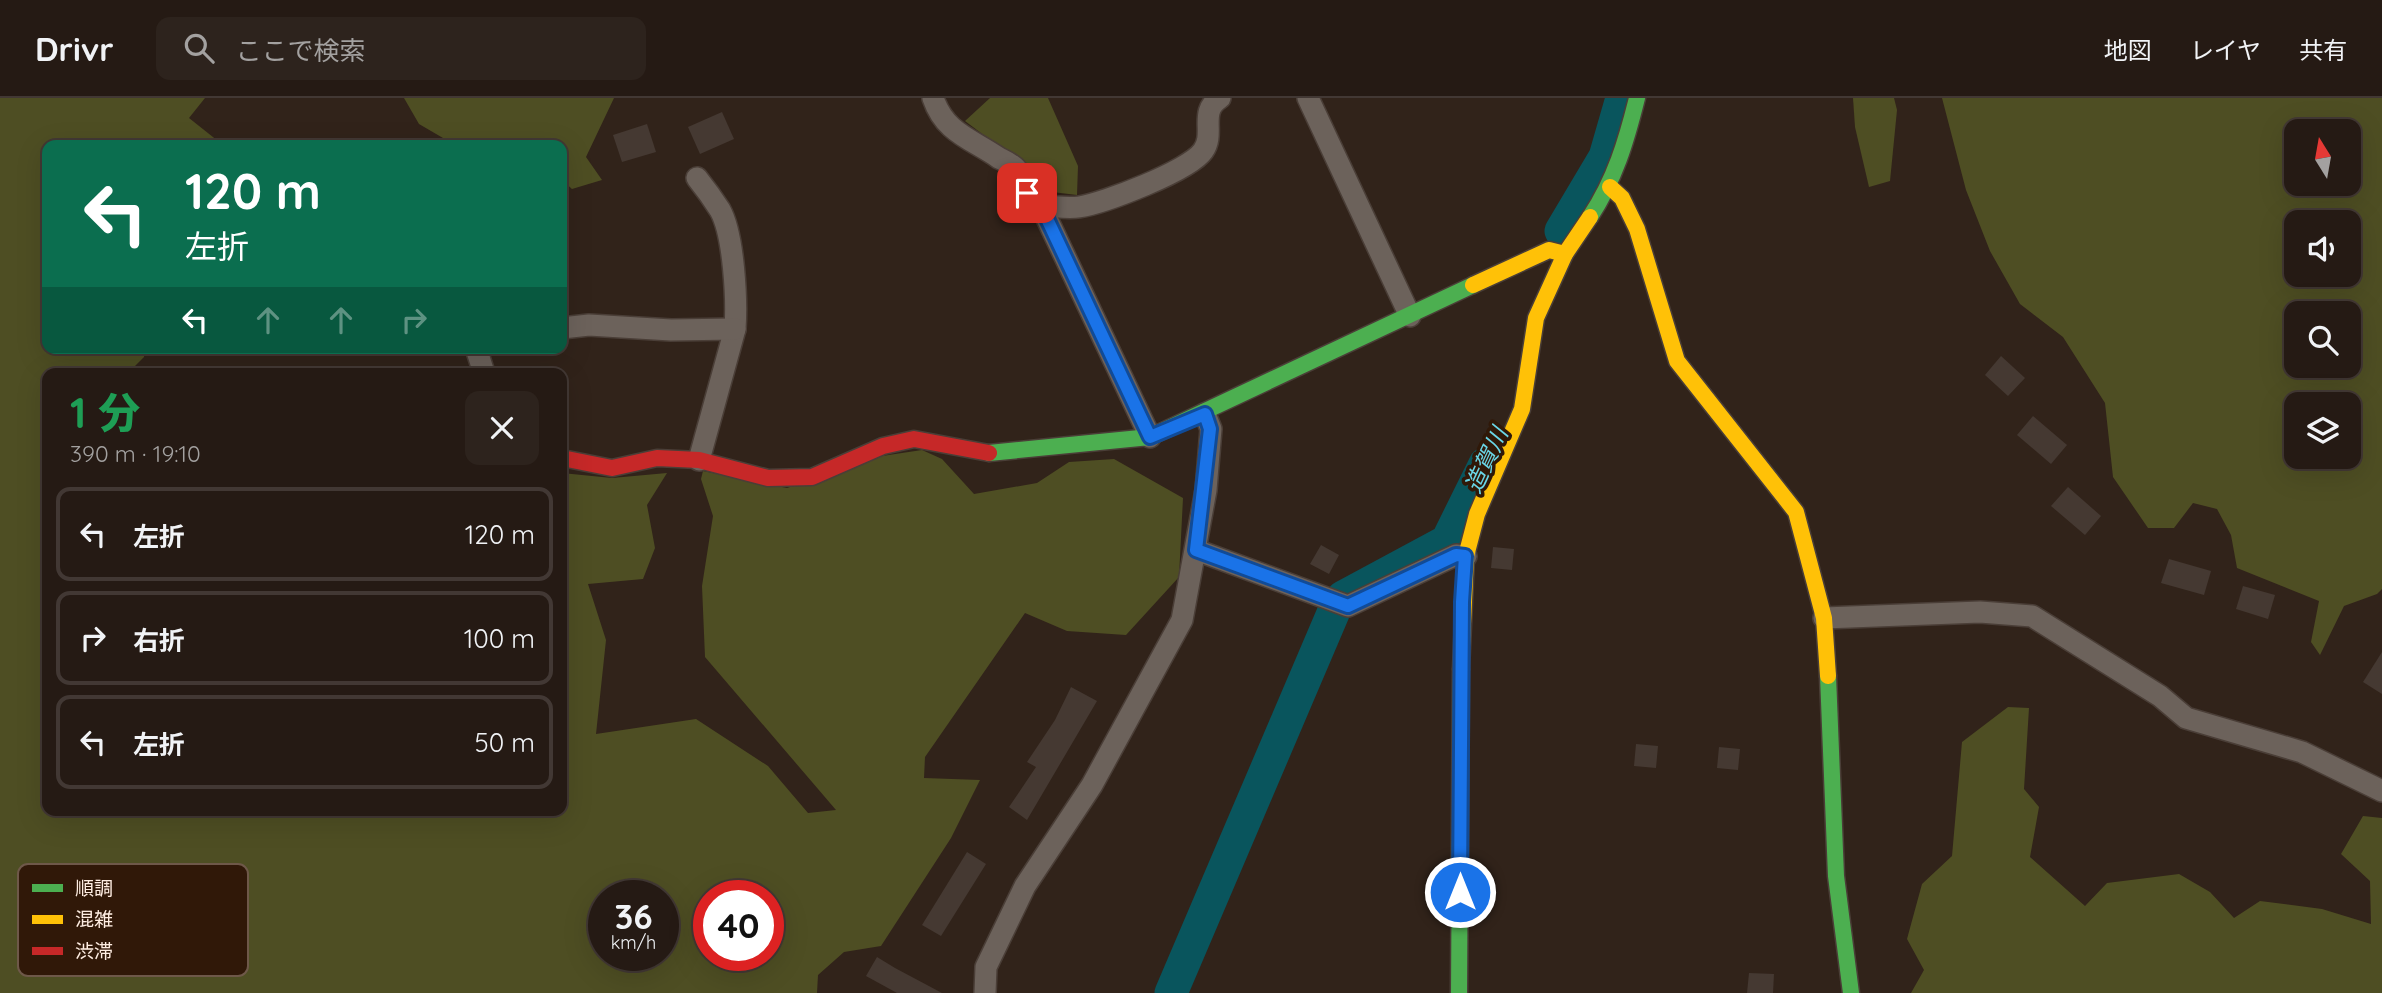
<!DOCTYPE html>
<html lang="ja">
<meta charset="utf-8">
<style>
:root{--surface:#251a14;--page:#2d231d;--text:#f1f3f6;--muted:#a3a1a0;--line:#423834}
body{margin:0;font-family:Quicksand,"Noto Sans JP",sans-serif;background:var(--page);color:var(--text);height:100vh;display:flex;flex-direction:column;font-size:26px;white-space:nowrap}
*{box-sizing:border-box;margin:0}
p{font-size:23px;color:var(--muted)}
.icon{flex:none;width:38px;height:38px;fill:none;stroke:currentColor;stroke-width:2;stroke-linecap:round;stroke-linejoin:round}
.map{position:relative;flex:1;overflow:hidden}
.panel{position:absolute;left:42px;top:270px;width:525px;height:448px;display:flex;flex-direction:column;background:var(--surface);border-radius:14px;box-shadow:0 7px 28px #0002,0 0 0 2px var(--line)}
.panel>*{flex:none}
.banner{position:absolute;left:42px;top:42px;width:525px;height:214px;border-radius:14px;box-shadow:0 7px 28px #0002,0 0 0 2px var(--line);background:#0b6e4f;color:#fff;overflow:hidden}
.needle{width:46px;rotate:349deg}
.fabs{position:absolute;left:2284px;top:21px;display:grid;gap:14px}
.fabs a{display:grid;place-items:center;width:77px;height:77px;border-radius:14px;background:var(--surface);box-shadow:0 7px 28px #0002,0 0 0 2px var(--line);font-size:35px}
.speed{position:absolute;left:588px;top:782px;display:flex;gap:14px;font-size:35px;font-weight:700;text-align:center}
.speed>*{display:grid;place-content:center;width:91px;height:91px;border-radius:50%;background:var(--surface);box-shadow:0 7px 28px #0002,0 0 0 2px var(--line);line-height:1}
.speed small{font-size:18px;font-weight:400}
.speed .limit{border:10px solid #d22;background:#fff;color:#111}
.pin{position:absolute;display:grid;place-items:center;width:60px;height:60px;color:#fff;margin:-30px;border-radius:14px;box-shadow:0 4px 10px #0006}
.me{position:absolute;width:77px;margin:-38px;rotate:0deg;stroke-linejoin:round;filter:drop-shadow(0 0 5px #0008)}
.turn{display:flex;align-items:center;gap:24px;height:147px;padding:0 28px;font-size:32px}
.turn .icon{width:91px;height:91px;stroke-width:2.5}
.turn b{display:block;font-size:49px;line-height:60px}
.lanes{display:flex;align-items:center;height:66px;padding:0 28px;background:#0003;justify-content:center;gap:35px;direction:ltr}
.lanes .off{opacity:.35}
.round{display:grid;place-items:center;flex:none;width:74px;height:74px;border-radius:14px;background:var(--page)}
.summary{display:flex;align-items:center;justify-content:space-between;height:119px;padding:0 28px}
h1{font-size:42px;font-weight:800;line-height:52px;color:#1e9e55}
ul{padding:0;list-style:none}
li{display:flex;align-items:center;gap:21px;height:94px;margin:0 14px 10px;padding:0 14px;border:4px solid var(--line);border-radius:14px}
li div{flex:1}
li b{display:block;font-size:26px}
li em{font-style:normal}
header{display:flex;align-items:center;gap:42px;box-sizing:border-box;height:98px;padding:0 35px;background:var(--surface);border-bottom:2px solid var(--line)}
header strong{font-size:33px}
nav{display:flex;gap:38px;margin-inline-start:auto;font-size:24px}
.search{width:490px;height:63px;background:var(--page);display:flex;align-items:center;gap:18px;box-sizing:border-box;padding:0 24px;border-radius:14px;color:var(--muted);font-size:26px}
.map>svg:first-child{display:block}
</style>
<header>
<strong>Drivr</strong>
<div class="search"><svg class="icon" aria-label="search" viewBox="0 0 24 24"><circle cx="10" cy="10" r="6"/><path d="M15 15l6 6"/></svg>ここで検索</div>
<nav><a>地図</a><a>レイヤ</a><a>共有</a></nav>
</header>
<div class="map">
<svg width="2382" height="895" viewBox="0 0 2382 895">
<rect width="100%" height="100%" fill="#31231a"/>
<!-- green -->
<g fill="#4e4e23" fill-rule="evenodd">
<path d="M0,0H205L189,20L223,47H47V250H145L144,259L128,275H47V712H562V375L612,380L667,375L647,407L655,450L643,481L588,486L606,542L596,636L696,621L768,668L808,715L836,712L705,559L702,488L713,418L701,381L703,373L787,390L882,358L922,352L942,361L974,396L1037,385L1069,364L1114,361L1183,400L1179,479L1126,537L1067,533L1025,515L925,659L924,680L980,682L951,740L881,848L844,854L818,877L817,895H0ZM604,798H663V858H604ZM709,798H768V858H709Z"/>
<path d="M404,0H614L586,59L602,82L572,91L562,82V47H455L419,26Z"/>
<path d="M990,0H1048L1078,68L1077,97L1036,92L1014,60L965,23Z"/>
<path d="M1853,0H1894L1897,12L1890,83L1869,89L1855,29Z"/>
<path d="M1942,0H2382V491L2377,496L2344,508L2320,557L2311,544L2319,503L2237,470L2231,437L2217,411L2193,405L2174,430H2148L2113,379L2105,305L2063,239L2020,206L1990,153L1966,92ZM2296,33H2348V86H2296ZM2296,124H2348V177H2296ZM2296,215H2348V268H2296ZM2296,306H2348V359H2296Z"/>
<path d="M2008,609L2029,610L2024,691L2039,709L2030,759L2085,808L2107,785L2179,776L2210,794L2234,820L2260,803L2322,811L2371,826L2370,783L2341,756L2363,718L2382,720V895H1911L1924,872L1907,841L1922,786L1952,758L1962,644Z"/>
</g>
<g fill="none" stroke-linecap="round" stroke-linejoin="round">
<!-- river -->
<g stroke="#09555d" stroke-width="33">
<path d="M1561,133L1605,59L1622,0"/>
<path d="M1343,499L1447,443L1485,366"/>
<path d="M1171,895L1334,513"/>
</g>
</g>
<!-- building -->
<g fill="#453932">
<path d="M722,14L734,41L700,56L688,29Z"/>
<path d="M647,26L656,54L622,64L613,37Z"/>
<path d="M2001,258L2025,280L2008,298L1985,277Z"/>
<path d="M2033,318L2067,347L2051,366L2017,337Z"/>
<path d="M2068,389L2101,418L2085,437L2051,408Z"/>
<path d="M1321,447L1339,457L1329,476L1310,466Z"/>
<path d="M1493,449L1514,451L1512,472L1491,470Z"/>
<path d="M2169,461L2211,473L2204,497L2161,485Z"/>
<path d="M2243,488L2275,497L2268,521L2236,511Z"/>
<path d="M2382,554V596L2363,584Z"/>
<path d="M1071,589L1097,603L1027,722L1009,709L1036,669L1027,664L1055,622Z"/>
<path d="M1636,646L1658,648L1656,670L1634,668Z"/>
<path d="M1719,649L1740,651L1738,672L1717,670Z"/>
<path d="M967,754L986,766L941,838L922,827Z"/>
<path d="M877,859L895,870L942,895H897L866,878Z"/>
<path d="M1749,875L1774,876L1773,895H1747Z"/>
</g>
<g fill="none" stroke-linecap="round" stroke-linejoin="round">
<!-- street casing -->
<g stroke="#4a3e37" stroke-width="24">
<g id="street">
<path d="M933,0C945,35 970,40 999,60C1005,63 1014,67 1017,72C1028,86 1023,92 1041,108L1150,339"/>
<path d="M1308,0L1410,218"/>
<path d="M697,80C705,90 713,101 720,112C734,137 737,202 735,231L699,362"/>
<path d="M1041,108C1053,108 1067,111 1079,109C1104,105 1189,73 1203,53C1216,35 1198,14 1220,0"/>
<path d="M562,230L589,227L671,232L735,231"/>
<path d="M476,250L484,275"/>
<path d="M1196,452L1348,508L1456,457L1466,458"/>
<path d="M1824,520L1980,514L2032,518L2160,598L2186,620L2302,654L2382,693"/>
<path d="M985,895L986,869L1025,788L1092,687L1182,522L1206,392L1211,331L1205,316"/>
</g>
</g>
<!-- fast casing -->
<g stroke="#4a3e37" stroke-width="19">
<g id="fast">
<path d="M1590,119C1615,81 1626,44 1637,0"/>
<path d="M989,355L1150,339L1473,187"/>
<path d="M1828,578L1836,778L1851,895"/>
<path d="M1459,895L1461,571"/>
</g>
</g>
<!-- slow casing -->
<g stroke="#4a3e37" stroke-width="19">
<g id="slow">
<path d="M1610,89L1622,100L1637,131L1677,263L1796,414L1824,520L1828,578"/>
<path d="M1473,187L1549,152L1565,156"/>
<path d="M1461,571L1466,458L1477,416L1522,311L1536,220L1565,156L1590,119"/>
</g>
</g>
<!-- jam casing -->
<g stroke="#4a3e37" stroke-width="19">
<path id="jam" d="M562,360L612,370L657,360L699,362L768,380L812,379L883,348L914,341L989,355"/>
</g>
<!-- street -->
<use href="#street" stroke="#6c625b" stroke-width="21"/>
<!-- fast -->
<use href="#fast" stroke="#4caf50" stroke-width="16"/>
<!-- slow -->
<use href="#slow" stroke="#ffc107" stroke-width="16"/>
<!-- jam -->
<use href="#jam" stroke="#c62828" stroke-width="16"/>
</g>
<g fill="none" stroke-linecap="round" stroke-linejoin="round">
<!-- route casing -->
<g stroke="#114b97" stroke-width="18">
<path id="route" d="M1027,95L1041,108L1150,339L1205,316L1210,331L1196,452L1348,508L1456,457L1465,458L1462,504L1460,794"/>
</g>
<!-- route -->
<use href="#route" stroke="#1a73e8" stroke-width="12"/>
</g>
<g text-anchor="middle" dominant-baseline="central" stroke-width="7" stroke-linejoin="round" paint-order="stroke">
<!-- water labels -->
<g font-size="23" font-style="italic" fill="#6ad6e7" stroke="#301808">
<text transform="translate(1486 362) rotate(-65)">造賀川</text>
</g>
</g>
<!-- legend -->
<rect x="18" y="766" width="230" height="112" rx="10" fill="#301808" stroke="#6e5849" stroke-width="2"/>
<rect x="32" y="786" width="31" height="8" fill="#4caf50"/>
<rect x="32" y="817" width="31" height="9" fill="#ffc107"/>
<rect x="32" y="849" width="31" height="8" fill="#c62828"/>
<g font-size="19" fill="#feede2">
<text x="75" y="797">順調</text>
<text x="75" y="828">混雑</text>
<text x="75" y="860">渋滞</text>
</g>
</svg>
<div class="fabs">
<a><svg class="needle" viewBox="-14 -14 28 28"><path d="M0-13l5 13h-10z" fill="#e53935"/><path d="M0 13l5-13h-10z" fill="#a3a1a0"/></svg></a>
<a><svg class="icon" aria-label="sound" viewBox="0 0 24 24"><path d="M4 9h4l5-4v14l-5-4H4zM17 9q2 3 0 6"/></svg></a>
<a><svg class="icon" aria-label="search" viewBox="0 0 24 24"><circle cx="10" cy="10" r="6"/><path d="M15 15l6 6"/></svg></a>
<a><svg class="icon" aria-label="layers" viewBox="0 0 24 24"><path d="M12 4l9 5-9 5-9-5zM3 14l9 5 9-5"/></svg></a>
</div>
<div class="speed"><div>36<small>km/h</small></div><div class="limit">40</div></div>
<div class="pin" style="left:1027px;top:95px;background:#d93025"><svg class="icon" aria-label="arrive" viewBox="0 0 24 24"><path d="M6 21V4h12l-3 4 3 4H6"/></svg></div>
<svg class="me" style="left:1460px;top:794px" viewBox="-20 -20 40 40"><circle r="17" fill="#1a73e8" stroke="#fff" stroke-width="3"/><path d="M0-11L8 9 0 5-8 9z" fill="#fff"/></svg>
<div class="banner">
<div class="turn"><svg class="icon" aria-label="left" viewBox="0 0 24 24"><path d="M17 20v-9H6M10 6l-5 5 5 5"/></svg><div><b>120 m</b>左折</div></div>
<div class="lanes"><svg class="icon" aria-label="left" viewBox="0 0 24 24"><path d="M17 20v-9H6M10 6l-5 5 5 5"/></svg><svg class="icon off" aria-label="ahead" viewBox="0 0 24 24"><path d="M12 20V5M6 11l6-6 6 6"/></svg><svg class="icon off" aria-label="ahead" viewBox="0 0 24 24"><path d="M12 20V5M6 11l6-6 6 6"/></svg><svg class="icon off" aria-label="right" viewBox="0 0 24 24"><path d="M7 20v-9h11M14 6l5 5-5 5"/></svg></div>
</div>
<section class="panel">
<div class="summary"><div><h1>1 分</h1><p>390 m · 19:10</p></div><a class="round"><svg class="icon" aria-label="close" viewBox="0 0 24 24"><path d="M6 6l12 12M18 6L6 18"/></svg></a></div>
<ul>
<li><svg class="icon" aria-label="left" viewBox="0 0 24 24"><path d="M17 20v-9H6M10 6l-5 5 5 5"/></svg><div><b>左折</b></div><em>120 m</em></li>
<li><svg class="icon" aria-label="right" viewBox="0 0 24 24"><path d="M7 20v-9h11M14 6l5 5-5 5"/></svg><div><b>右折</b></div><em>100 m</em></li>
<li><svg class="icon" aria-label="left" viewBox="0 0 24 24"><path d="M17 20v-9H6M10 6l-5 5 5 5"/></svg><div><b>左折</b></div><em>50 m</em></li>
</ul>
</section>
</div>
